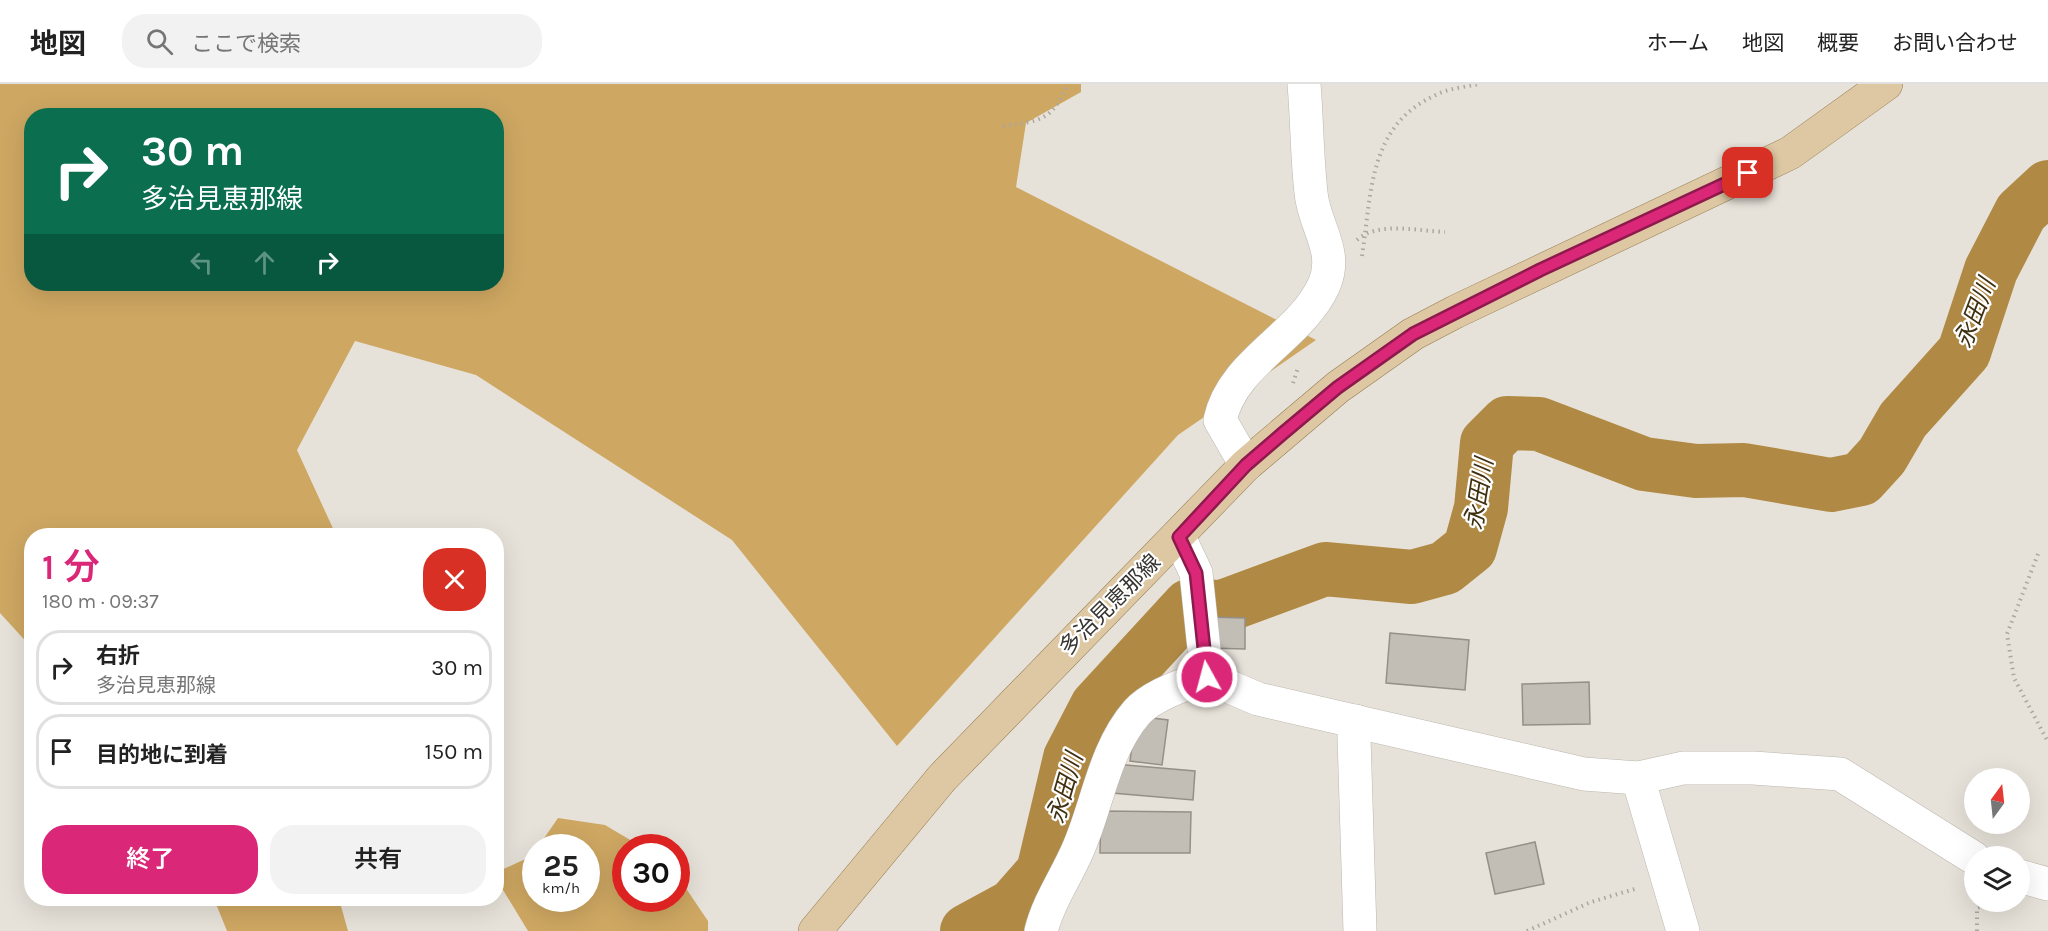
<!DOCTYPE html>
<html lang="ja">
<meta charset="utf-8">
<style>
:root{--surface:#fff;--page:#f2f2f2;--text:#222;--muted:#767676;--line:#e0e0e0;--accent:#db2777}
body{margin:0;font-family:Karla,"Noto Sans JP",sans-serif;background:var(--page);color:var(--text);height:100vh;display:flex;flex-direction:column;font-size:22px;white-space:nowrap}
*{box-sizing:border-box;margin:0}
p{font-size:20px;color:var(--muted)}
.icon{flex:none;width:33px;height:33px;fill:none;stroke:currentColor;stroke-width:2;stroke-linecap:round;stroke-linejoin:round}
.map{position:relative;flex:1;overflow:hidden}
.sheet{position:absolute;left:24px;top:444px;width:480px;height:378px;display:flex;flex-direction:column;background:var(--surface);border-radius:24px;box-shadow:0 6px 24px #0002}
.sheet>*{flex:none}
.banner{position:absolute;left:24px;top:24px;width:480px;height:183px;border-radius:24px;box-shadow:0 6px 24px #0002;background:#0b6e4f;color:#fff;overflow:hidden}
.needle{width:39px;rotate:15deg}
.buttons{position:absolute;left:1964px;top:684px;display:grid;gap:12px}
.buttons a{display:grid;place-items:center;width:66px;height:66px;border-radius:50%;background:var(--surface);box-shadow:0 6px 24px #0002;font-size:30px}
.speed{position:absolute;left:522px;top:750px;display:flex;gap:12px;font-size:30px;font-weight:700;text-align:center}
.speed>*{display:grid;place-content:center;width:78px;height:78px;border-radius:50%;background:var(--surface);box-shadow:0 6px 24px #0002;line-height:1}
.speed small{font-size:15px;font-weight:400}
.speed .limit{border:9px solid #d22;background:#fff;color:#111}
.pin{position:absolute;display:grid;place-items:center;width:51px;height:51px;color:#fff;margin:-26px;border-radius:12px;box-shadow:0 3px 9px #0006}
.me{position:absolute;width:66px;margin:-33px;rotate:353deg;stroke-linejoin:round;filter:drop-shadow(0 0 4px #0008)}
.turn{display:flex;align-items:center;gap:21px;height:126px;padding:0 18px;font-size:27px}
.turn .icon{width:78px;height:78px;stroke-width:2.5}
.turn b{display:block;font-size:42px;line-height:51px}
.lanes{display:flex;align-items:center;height:57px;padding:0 18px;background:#0003;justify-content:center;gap:30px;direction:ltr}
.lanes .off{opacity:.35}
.round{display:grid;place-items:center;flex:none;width:63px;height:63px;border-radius:24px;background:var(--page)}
.head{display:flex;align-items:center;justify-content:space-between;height:102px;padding:0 18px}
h1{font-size:36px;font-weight:600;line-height:45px;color:var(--accent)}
.primary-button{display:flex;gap:12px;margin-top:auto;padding:12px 18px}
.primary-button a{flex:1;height:69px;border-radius:24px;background:var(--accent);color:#fff;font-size:24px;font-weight:600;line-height:69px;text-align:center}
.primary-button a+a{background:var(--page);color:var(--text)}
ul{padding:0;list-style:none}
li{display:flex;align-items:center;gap:18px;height:75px;margin:0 12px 9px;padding:0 6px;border:3px solid var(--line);border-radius:24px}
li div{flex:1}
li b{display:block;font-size:22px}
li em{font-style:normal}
header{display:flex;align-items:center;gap:36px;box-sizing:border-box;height:84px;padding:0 30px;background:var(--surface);border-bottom:2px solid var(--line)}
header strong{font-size:28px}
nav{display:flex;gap:33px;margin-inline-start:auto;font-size:21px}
.search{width:420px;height:54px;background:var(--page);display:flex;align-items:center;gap:15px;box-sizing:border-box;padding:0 21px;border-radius:24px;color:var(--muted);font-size:22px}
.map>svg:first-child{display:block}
</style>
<header>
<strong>地図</strong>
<div class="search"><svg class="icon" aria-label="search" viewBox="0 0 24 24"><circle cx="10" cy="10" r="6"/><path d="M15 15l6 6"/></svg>ここで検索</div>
<nav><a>ホーム</a><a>地図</a><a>概要</a><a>お問い合わせ</a></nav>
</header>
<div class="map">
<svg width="2048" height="847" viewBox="0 0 2048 847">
<rect width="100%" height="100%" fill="#e7e2d9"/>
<!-- forest -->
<g fill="#cea762" fill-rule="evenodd">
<path d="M0,0H1081V8L1026,39L1016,103L1316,256L1178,351L897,662L732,456L476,291L355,257L297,366L336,451L32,452L31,563L0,529ZM32,32H496V200H32Z"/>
<path d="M558,734L605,741L642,763L626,764V814H676L677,791L708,837V847H528L497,796V788L532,772L535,767L536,814H586V764L538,763Z"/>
<path d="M214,815H339L348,847H227Z"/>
</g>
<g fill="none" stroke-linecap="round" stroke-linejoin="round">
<!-- river -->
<path stroke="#b08a44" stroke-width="54" d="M967,847L1013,822L1043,788L1070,674L1097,622L1189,522L1222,523L1325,485L1412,493L1445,484L1470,464L1481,424L1487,359L1507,339L1539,340L1644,380L1696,387L1744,386L1831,401L1861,395L1882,372L1903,336L1964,268L1991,186L2021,128L2048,103"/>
</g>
<!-- building -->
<g fill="#c3beb5" stroke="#949087" stroke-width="1.5">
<path d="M1207,533L1245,534V565L1207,564Z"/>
<path d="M1390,549L1469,556L1465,606L1386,599Z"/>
<path d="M1589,598L1590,640L1523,641L1522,600Z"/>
<path d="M1136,632L1168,636L1162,681L1130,677Z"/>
<path d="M1114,680L1195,687L1193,716L1112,709Z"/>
<path d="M1101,727L1191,728L1190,769H1100Z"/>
<path d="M1535,758L1544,800L1495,810L1486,769Z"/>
</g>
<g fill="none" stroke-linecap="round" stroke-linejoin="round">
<!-- minor casing -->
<g stroke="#bcb7ae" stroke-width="34">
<g id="minor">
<path d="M1246,381L1220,336C1233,277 1300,254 1324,201C1339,167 1314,142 1311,109C1307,73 1307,36 1304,0"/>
<path d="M1179,453L1196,489L1207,593L1258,615L1584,690L1638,694L1683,684H1753L1840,690L1974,774"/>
<path d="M1356,637L1354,653L1360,847"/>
<path d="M1638,694L1683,847"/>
<path d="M2019,792L2048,800"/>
<path d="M1041,847C1049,816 1067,792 1079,763C1098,719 1104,666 1137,628C1151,612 1187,599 1207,593"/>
</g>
</g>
<!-- primary casing -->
<g stroke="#947c53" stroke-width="34">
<path id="primary" d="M815,847L942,694L1246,381L1338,303L1413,250L1455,228L1790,69L1886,0"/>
</g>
<!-- path -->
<g stroke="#aba79f" stroke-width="4" stroke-dasharray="1.5 4.5" stroke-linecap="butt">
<path d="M1003,42C1040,37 1052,37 1068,0"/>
<path d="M1357,156C1377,137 1419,147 1445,148"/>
<path d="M1362,172C1372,108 1368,40 1438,10C1450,4 1466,3 1479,0"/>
<path d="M1293,299L1298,284"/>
<path d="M2038,470L2007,550L2014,594L2048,658"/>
<path d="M1527,847L1591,818L1638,804"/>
<path d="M1977,847V824L1995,818"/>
</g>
<!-- minor -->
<use href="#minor" stroke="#fff" stroke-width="33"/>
<!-- primary -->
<use href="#primary" stroke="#ddc8a3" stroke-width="33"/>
</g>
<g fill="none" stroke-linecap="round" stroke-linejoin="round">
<!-- route casing -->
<g stroke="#8e194d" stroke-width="15">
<path id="route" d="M1207,593L1196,489L1179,453L1246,381L1282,350L1338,303L1413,250L1540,186L1748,89"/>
</g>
<!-- route -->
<use href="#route" stroke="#db2777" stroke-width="10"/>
</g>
<g text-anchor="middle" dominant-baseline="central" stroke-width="4.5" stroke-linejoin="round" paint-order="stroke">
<!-- street labels -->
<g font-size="22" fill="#373531" stroke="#fff">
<text transform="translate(1110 521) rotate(-45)">多治見恵那線</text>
</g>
<!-- water labels -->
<g font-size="24" font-style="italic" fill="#402f10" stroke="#fff">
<text transform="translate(1975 229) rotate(-69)">永田川</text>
<text transform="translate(1479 410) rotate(-81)">永田川</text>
<text transform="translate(1065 704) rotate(-74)">永田川</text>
</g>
</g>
</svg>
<div class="buttons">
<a><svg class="needle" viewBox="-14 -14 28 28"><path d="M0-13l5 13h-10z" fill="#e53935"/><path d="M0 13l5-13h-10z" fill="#767676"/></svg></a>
<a><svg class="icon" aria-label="layers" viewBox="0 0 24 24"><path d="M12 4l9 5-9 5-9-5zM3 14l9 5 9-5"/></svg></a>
</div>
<div class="speed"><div>25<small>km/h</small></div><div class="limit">30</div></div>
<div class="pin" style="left:1748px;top:89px;background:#d93025"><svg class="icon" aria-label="arrive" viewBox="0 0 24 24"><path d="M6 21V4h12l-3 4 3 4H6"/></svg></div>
<svg class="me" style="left:1207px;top:593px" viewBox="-20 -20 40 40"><circle r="17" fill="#db2777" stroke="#fff" stroke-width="3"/><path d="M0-11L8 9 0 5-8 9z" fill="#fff"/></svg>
<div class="banner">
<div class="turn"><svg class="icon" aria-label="right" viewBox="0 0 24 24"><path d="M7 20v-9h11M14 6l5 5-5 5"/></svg><div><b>30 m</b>多治見恵那線</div></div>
<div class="lanes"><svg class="icon off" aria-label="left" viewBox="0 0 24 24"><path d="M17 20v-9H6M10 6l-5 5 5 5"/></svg><svg class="icon off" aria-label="ahead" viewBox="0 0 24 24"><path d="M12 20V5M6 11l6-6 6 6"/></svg><svg class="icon" aria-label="right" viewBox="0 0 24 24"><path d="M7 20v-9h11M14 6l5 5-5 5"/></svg></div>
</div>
<section class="sheet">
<div class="head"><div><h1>1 分</h1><p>180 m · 09:37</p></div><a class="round" style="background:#d93025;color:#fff"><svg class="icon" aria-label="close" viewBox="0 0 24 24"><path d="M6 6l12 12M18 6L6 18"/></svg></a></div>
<ul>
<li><svg class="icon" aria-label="right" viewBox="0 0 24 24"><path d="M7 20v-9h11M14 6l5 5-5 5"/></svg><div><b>右折</b><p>多治見恵那線</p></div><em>30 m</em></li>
<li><svg class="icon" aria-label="arrive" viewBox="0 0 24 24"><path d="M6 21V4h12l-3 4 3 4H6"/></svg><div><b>目的地に到着</b></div><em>150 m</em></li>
</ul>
<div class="primary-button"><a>終了</a><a>共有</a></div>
</section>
</div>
